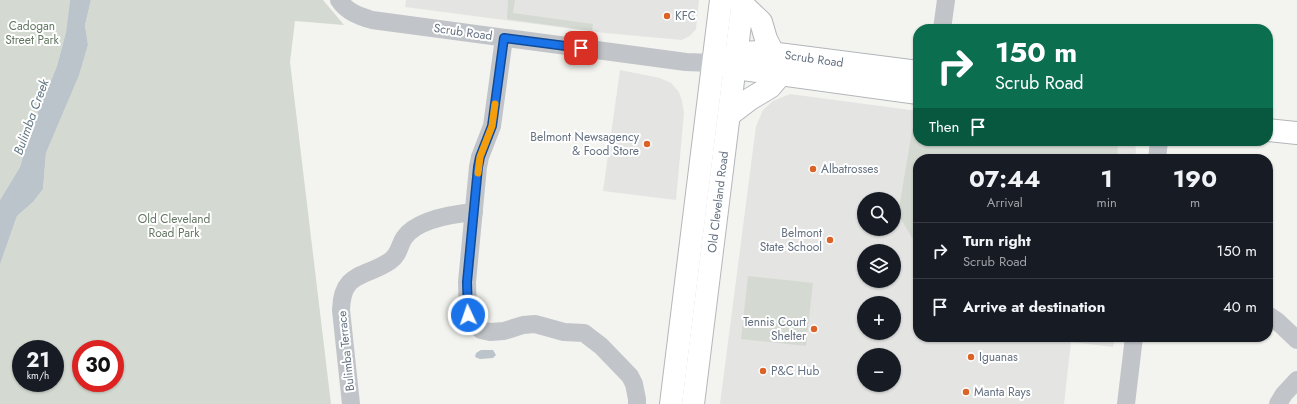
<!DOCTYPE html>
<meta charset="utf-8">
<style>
:root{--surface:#171b24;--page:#20242c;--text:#f1f3f6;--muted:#9ea1a6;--line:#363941}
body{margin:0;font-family:Jost,sans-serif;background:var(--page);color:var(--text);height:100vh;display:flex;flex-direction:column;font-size:15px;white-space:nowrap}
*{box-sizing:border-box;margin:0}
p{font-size:13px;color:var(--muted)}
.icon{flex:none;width:22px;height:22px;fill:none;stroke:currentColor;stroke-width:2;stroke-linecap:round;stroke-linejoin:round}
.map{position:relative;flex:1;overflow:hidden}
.sheet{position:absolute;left:913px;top:154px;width:360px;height:188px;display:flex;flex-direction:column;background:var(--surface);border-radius:16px;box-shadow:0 1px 3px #0004}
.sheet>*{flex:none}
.hud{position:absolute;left:913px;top:24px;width:360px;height:122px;border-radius:16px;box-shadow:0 1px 3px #0004;background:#0b6e4f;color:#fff;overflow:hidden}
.tools{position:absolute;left:857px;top:192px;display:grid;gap:8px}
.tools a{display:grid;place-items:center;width:44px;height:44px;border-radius:50%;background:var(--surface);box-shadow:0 1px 3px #0004;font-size:20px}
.speed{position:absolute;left:12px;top:340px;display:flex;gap:8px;font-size:20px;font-weight:700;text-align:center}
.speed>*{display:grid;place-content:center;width:52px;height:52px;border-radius:50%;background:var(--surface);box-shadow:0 1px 3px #0004;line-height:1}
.speed small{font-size:10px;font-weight:400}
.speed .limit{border:6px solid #d22;background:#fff;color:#111}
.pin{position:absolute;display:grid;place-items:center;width:34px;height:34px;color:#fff;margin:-17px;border-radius:8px;box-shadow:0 2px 6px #0006}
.me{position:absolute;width:44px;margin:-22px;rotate:357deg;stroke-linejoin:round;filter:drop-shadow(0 0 3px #0008)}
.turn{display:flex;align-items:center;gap:14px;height:84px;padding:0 16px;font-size:18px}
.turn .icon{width:52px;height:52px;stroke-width:2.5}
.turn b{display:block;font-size:28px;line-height:34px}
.then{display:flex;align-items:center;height:38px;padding:0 16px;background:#0003;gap:8px;font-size:15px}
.eta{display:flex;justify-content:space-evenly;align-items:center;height:68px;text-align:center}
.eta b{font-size:24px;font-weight:700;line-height:28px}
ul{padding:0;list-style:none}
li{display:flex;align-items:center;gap:12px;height:56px;padding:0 16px;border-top:1px solid var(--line)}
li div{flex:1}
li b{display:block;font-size:15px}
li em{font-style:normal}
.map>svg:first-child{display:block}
</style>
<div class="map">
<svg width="1297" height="404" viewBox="0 0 1297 404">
<rect width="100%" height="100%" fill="#f3f4ef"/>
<!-- built -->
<g fill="#e4e5e3" fill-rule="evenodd">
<path d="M406,0H699L696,29L690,36L682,40L605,33L405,7Z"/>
<path d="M620,70L660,78L671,83L679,92L682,101L684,113L676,200L603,191Z"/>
<path d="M790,94L918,111V141H1132L1135,145L1136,150L1135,159H918V337H1115L1113,347L1071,342L1064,404H720L756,126L763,110L773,101ZM864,199H894V229H864ZM864,251H894V281H864ZM864,303H894V333H864ZM864,355H894V385H864Z"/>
</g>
<!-- green -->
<g fill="#d4dad1" fill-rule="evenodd">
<path d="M0,0H70L66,32L57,66L30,132L20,167L0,200Z"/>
<path d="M91,0H323L344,25L295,21L290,62L331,404H0V263L17,216L33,202L43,189L46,153L79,74L88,45L85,25ZM21,349H55V383H21ZM81,349H115V383H81Z"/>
<path d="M508,0H515L513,13L593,24L592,31L507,19Z"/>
<path d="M915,113H918V141H1118L1117,159H918V248L898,214Z"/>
<path d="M748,276L813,283L806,346L741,339Z"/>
</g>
<!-- water -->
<g fill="#bac4ca">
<path d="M70,0H91L85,25L88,45L79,75L46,153L43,189L33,202L17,216L0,264V200L20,167L30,132L57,66L66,32Z"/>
<path d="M481,350H493L496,355L493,358L480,359L475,357L476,353Z"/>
</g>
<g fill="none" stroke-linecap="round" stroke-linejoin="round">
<!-- major casing -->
<g stroke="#b2b6ba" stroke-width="24">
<g id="major">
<path d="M719,60L737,53L762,52L918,72"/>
<path d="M717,64L735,68L918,93"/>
<path d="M1268,130L1297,133"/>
</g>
</g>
<!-- highway casing -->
<g stroke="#b4b6ba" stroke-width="24">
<g id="highway">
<path d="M742,4L761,22L766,39L773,53"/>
<path d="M729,115L750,99L770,87L782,73"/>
<path d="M671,404L721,0"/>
<path d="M693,404L743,0"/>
</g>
</g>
<!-- minor -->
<g stroke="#c1c4c8" stroke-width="18">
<path d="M339,0C347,12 359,16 372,20L686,62L712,63"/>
<path d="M942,29L946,0"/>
<path d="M504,38L492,126L480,157L478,167L467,282L468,315L473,323L481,330L490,332L504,331L523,325L535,324L564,332L584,333L601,346L630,376L634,384L637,399V404"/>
<path d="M1157,159L1159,141"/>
<path d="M1268,315L1277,321L1297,340"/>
<path d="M351,404L341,310C342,271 365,278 390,261C399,255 399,246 404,238C417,219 453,214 474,212"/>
<path d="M1126,404L1134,337"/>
<path d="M1278,404L1284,394L1297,380"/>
</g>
<!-- major -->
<use href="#major" stroke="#fff" stroke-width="22"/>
<!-- highway -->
<use href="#highway" stroke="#fff" stroke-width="22"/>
</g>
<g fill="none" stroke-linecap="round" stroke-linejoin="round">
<!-- route casing -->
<g stroke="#114b97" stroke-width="10">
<path id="route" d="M468,315L467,282L478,167L480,157L492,126L504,38L581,48"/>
</g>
<!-- route -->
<use href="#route" stroke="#1a73e8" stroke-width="7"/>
<!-- slow -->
<path stroke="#f59e0b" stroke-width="7" d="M478,173L480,157L492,126L495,104"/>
</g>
<!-- markers -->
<g fill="#dc6327" stroke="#fff" stroke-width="1.5">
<circle cx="667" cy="16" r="4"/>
<circle cx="647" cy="144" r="4"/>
<circle cx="813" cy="169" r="4"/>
<circle cx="830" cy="240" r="4"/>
<circle cx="814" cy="329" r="4"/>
<circle cx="971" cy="357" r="4"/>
<circle cx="763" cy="371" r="4"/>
<circle cx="966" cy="392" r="4"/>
</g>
<g text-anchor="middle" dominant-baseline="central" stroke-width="4" stroke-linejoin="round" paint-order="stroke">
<!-- poi labels -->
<g font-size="12" fill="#637080" stroke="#fff" text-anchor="start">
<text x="675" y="16">KFC</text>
<text x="639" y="137" text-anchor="end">Belmont Newsagency<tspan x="639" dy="14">&amp; Food Store</tspan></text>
<text x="821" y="169">Albatrosses</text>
<text x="822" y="233" text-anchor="end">Belmont<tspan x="822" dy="14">State School</tspan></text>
<text x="806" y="322" text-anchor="end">Tennis Court<tspan x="806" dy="14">Shelter</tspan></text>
<text x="979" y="357">Iguanas</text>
<text x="771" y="371">P&amp;C Hub</text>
<text x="974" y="392">Manta Rays</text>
</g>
<!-- park labels -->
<g font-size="12" fill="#647762" stroke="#fff">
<text x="32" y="26">Cadogan<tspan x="32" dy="14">Street Park</tspan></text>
<text x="174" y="219">Old Cleveland<tspan x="174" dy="14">Road Park</tspan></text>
</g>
<!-- street labels -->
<g font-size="12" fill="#637080" stroke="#fff">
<text transform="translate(463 32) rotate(8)">Scrub Road</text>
<text transform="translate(814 59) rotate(8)">Scrub Road</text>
<text transform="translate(718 202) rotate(-83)">Old Cleveland Road</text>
<text transform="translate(346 351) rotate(-96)">Bulimba Terrace</text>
</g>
<!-- water labels -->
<g font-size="13" font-style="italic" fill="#647985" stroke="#fff">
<text transform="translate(31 117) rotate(-70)">Bulimba Creek</text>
</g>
</g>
</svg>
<div class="tools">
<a><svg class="icon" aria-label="search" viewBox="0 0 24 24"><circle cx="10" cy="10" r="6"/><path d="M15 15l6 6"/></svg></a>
<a><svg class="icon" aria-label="layers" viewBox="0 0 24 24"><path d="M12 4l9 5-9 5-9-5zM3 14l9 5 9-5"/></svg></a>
<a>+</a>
<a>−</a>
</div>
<div class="speed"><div>21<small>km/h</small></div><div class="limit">30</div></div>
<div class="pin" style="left:581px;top:48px;background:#d93025"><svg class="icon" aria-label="arrive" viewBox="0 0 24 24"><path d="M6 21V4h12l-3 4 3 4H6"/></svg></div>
<svg class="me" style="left:468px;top:315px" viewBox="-20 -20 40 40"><circle r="17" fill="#1a73e8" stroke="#fff" stroke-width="3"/><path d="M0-11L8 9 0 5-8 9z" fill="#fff"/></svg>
<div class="hud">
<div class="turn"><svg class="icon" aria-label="right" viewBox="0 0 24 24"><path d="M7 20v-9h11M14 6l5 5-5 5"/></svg><div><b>150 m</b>Scrub Road</div></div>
<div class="then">Then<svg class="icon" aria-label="arrive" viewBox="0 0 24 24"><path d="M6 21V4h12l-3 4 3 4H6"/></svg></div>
</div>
<section class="sheet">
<div class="eta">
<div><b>07:44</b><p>Arrival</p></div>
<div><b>1</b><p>min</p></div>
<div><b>190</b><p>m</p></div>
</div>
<ul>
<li><svg class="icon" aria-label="right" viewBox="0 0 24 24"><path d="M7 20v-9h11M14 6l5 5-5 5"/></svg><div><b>Turn right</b><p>Scrub Road</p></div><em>150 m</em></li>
<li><svg class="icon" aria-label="arrive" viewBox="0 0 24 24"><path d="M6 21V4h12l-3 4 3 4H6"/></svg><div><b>Arrive at destination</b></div><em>40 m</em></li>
</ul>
</section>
</div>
